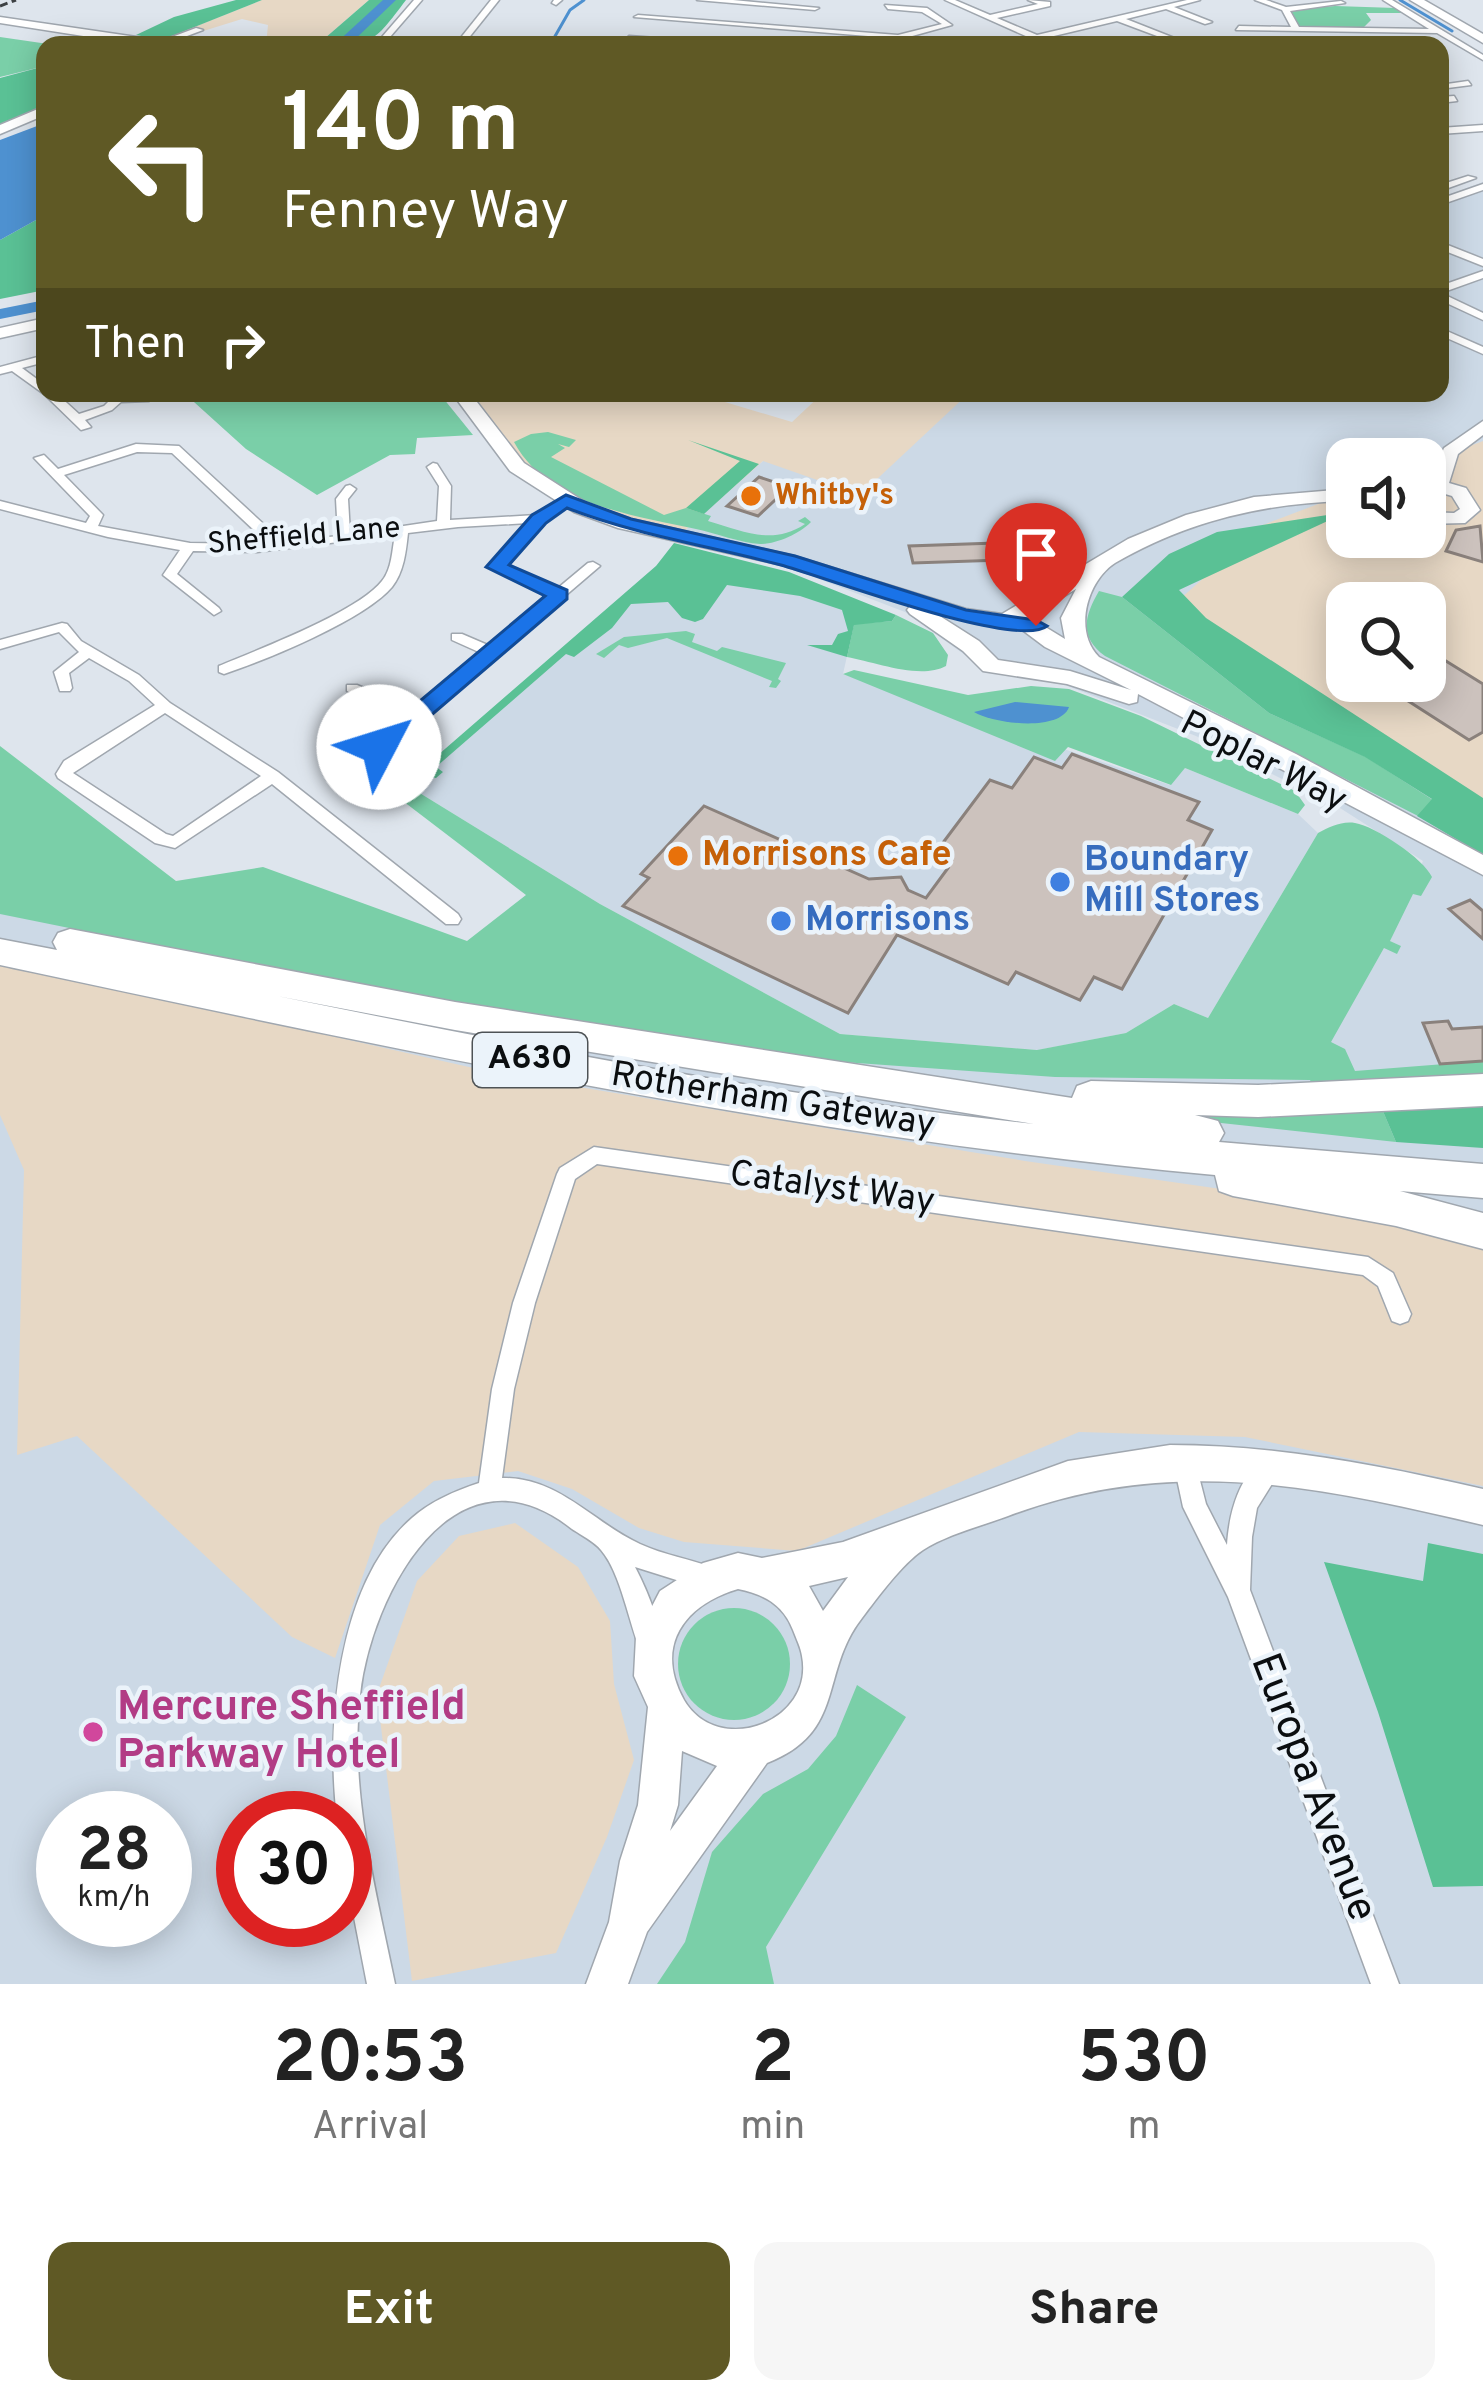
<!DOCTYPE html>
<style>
:root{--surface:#fff;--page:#f6f6f6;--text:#222;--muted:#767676;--accent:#5f5925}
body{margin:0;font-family:Overpass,sans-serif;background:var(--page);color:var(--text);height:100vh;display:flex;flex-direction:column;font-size:45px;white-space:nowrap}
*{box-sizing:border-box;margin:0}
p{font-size:39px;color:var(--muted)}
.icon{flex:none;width:66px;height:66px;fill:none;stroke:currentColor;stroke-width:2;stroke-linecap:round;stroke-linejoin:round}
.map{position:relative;height:1984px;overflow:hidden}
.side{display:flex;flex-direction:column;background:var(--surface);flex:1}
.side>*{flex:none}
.top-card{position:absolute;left:36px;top:36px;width:1413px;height:366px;border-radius:24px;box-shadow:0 6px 30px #0003;background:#5f5925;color:#fff;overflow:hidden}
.buttons{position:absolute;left:1326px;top:438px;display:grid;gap:24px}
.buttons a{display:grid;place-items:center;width:120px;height:120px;border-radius:24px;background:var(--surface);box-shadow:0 6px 30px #0003;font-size:60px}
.speed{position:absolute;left:36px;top:1791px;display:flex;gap:24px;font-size:60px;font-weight:700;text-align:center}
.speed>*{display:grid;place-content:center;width:156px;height:156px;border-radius:50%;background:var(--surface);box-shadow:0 6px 30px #0003;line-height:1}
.speed small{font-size:30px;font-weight:400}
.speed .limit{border:18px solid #d22;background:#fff;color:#111}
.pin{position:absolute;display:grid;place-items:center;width:102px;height:102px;color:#fff;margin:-123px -51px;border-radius:50% 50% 50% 0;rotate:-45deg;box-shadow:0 0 12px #0007}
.pin .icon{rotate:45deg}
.me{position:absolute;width:132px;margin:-66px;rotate:50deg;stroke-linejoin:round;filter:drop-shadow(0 0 9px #0008)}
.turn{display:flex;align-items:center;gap:42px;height:252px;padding:0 48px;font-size:54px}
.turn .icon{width:156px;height:156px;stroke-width:2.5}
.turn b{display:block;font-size:84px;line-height:102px}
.then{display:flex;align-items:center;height:114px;padding:0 48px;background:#0003;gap:24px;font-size:45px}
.eta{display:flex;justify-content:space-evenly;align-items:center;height:204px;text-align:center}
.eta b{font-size:72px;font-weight:700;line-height:84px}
.button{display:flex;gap:24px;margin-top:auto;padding:24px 48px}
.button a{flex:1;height:138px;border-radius:24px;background:var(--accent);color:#fff;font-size:48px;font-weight:700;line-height:138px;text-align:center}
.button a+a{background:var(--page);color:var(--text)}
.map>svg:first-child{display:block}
</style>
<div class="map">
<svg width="1483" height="1984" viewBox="0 0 1483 1984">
<rect width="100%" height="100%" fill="#dee5ed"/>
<!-- built -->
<g fill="#ccd9e6" fill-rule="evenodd">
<path d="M1483,182V1984H0V905L249,958L1092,1069L1330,1042L1384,948L1400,946L1390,941L1423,861L1340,808L1196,736L1065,685L986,670L905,612L785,566L793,559L683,532L763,461L965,393H1440V198ZM1347,459H1425V537H1347ZM1347,603H1425V681H1347ZM63,1818H165V1920H63ZM243,1818H345V1920H243Z"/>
<path d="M656,566L859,602L843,674L1170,785L1185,768L1298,814L1318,833L1208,1018L1174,1004L1126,1033L1038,1050L840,1034L600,904L405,784Z"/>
</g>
<!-- industrial -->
<g fill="#e7d8c5" fill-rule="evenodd">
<path d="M262,0H369L317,45H266L268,25L242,19L184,37L174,35Z"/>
<path d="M472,393H695L792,422L823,393H969L860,495L763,461L683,532L625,519L580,502L532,473Z"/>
<path d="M1483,441V800L1170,608L1263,525L1347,493V537H1425V463ZM1347,603H1425V681H1347Z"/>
<path d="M0,961L500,1074L1025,1161L1418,1217L1483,1240V1486L1245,1437L1079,1432L797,1551L684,1542L639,1528L572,1489L518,1471L434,1481L380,1525L335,1658L292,1637L77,1436L17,1455L24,1170L0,1115Z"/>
<path d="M515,1523L578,1567L610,1621L614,1684L634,1760L607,1837L556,1953L412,1981L377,1694L417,1581L459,1536Z"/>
</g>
<!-- green -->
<g fill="#7acfa8">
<path d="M1335,6L1396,8L1403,13H1366L1371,20L1364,27L1370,32L1300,28L1289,10Z"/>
<path d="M0,37L55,45H45V66L0,77Z"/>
<path d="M184,393H439L473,435L417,438L415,454L390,455L317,495L246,449Z"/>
<path d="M548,432L576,440L569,447L558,444L565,448L551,457L664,515L686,508L711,516L708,521C743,531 772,546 805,524L798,521L805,517L811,522C799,534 777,544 760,544C740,543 716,533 696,529C633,515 548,505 514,442L531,434Z"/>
<path d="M1099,591L1122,597L1269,713L1366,757L1433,800L1418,816L1105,656C1079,637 1084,617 1099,591Z"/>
<path d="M896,615L933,633L948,655L946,666C920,680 875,662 847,657L854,624L892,621Z"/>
<path d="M686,631L695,634L692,642L717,651L722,647L786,663L778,679L781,681L776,688L769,687L772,681L667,638L628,648L619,645L604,658L596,654L624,637Z"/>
<path d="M854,670L968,695L1031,686L1069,689L1141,716L1295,791L1305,805L1298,814L1185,768L1171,785L1068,747L1055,761L843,674Z"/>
<path d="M0,746L176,881L263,867L467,941L526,895L378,782L405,784L600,904L840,1034L1037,1050L1126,1033L1174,1004L1208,1018L1318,833C1330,827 1341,821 1355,823C1375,826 1424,859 1432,877L1421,896L1413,894L1390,941L1401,946L1397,954L1384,948L1331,1042L1345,1049L1355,1071L1483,1061V1078L1316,1093L1310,1080L1055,1077L773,1057L445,1004L0,914Z"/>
<path d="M1382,1109L1396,1142L1147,1115Z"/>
<circle cx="734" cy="1664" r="56"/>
<path d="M857,1685L906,1717L766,1947L774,1984H657L685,1942L712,1852L763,1794L808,1769L836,1736Z"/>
</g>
<!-- forest -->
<g fill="#5ac195">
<path d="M236,0H262L162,40L136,35L174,17Z"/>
<path d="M369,0H406C372,45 373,45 317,45Z"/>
<path d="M45,66V105L0,125V78Z"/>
<path d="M45,215V290L0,299V240Z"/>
<path d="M688,440L759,464L704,514L686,508L740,461Z"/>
<path d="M1347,512L1179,590L1206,618L1483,798V855L1417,816L1432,799L1365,757L1269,713L1122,597L1169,554L1217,532Z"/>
<path d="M674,543L789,572L896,615L892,621L854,625L847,657L807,645H832L838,634L848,631L842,610L800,596L727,585L703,619L695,622L682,618L668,602L631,604L612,628L574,657L566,654L436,767L443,772L436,778L415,775L656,566Z"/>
<path d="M1483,1101V1148L1396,1142L1382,1109Z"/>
<path d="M1428,1543L1483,1554V1886L1433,1887L1378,1712L1324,1562L1423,1581Z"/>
</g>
<!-- water -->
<g fill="#4e91d0">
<path d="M45,123V215L0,240V140Z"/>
<path d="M1015,702L1069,707C1060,732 994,724 974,712Z"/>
</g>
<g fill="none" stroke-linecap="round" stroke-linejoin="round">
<!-- stream -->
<g stroke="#4e91d0" stroke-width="3">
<path d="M1400,0L1452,31"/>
<path d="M550,45L570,10L584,0"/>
</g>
<!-- river -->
<g fill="#4e91d0" fill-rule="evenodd">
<path d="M383,0H396L349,45H334Z"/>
<path d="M45,300V310L0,319V309Z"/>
</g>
</g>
<!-- building -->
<g fill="#ccc2bd" stroke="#8a817c" stroke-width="3">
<path d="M759,477L789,487L758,516L727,506Z"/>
<path d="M1480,526L1483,562L1446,551L1456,530Z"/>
<path d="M1028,542L1034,559L913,563L909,546Z"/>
<path d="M1425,648L1483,684V732L1469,740L1377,681H1425Z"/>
<path d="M1072,754L1199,802L1188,820L1212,830L1122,989L1094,977L1080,1000L1016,972L1008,984L897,935L848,1013L623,906L649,878L641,874L704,806L869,879L901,877L908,890L926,898L948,868L930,860L990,780L1012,788L1034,757L1062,768Z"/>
<path d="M1470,900L1483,911V939L1449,909Z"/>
<path d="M1448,1021L1452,1029L1483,1027V1061L1440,1064L1423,1023Z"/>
</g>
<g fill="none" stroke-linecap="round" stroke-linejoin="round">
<!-- street casing -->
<g stroke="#a0a7af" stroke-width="3">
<g id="street">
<path d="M414,0H422L383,45H375Z"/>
<path d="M491,0H499L463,45H455Z"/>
<path d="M554,0H562L556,5L552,3Z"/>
<path d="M697,0H733L819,8L815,10Z"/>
<path d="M945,0H955L990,15L1038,4L1028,0L1050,2V6L997,18L1037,35L1187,0H1200L1174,7L1212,22L1205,24L1166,9L1126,19L1192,45H1181L1117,21L1016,45H1002L1028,37Z"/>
<path d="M1255,0H1266L1286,7L1341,1L1345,3L1290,11L1299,27L1429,29L1383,0H1392L1483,55V60L1437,33L1236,30L1239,26L1291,27L1282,10Z"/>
<path d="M885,5L927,8L952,25L905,38L917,45H907L893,38L634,17L638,15L898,35L942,24L922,12L888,9Z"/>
<path d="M196,28L203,30L163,45L156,43Z"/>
<path d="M629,36L727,43L731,45L626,40Z"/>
<path d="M1235,42L1241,45H1232Z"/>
<path d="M1468,81L1471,85L1440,89V85Z"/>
<path d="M1454,96L1457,101L1440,103V97Z"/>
<path d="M1483,125V131L1440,134V128Z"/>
<path d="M1468,176L1476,178L1440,191V185Z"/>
<path d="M1483,184V190L1440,205V199Z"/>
<path d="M1440,242L1483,259V266L1440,249Z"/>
<path d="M1483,271V278L1441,293L1483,313V320L1440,300V286Z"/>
<path d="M1440,328L1483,347V354L1440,335Z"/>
<path d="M45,355V362L22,368L45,385V393H56L79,414L104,406L117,393L149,395L155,398L149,401L121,402L112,410L85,420L91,427L81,430L44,394L12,371L0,374V367Z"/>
<path d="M784,393H797L786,400L780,397Z"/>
<path d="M136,444L179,446L269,529L276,543L338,536L336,499L346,486L350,485L356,489L348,499L350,534L437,521L439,486L427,467L433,463L437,464L451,486L450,520L536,515L561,498H571V504L544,522L504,566L558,588L588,563L593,562L600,566L384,751H374L371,747L374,743L405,717L386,708L369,722H359V716L373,703L347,691V685H357L414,709L481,653L452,640V634H462L490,646L550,595L489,567L528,523L458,527L408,533C406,551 404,572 392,587C364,620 266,660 224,674L219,672V666C257,650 358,612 382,581C392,569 392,550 395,535L257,552L193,551L177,574L219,608L221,611L214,615L163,575L180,550L108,537L0,509V501L86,523L90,516L34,458L44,455L58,469ZM137,452L172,453L258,534L263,544L190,543L98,526L103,515L64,475Z"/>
<path d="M62,623L67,624L81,641L139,675L170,703L278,772L458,914L461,919L458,924H446L272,784L175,848L155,843L58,778L56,774L64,761L155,705L129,681L89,658L69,673L72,688L70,691H60L54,672L79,652L59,632L0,649V640ZM165,713L261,776L173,836L166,834L73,773Z"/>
<path d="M594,1147L1368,1257L1393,1273L1411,1314L1408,1321L1400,1324L1392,1321L1378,1286L1363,1275L597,1164L575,1179L535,1303L514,1389L502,1478C559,1477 592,1522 640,1544C664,1555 690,1559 714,1568L717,1577L714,1586L705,1589L635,1567C645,1586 666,1632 659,1652L650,1655L641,1652C629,1624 621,1573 601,1550C595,1542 581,1535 572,1529C454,1436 371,1595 360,1695C349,1792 376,1890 395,1984H367L345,1871V1818H337C326,1726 337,1583 412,1518C431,1501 455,1491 479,1483L492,1389L513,1303L557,1174L560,1168Z"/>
<path d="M1186,1454L1194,1457L1206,1504L1227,1545C1229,1514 1239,1471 1270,1456L1278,1460L1282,1468L1257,1508L1252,1537L1250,1590L1399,1984H1371L1228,1597L1183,1507L1174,1465L1178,1457Z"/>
</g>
</g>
<!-- secondary casing -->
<g stroke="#a0a7af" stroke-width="3">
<g id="secondary">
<path d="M1410,0H1424L1483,34V43Z"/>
<path d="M0,17L164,41L170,45H141L0,23Z"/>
<path d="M45,106V115L0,134V125Z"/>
<path d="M45,318V328L0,338V328Z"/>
<path d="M452,393H470L524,463L588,504L631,519L794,556L966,609L1002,614L1128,539L1186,515L1254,497L1347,489V501C1263,503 1188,521 1115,563C1087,581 1073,631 1099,657L1296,754L1483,855V875L1138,694L1137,702L1129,704L1067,684L983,671L963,651L910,614L907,610L911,605L782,565L618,528L574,512L510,471ZM1076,589L1061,618L1065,639L1029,617ZM935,613L1021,629L1045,647L1131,690L1070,671L998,660L979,641Z"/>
<path d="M1483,421V435L1458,454L1449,483L1466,488L1480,510L1465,523L1425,524V512L1454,513L1460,509L1452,496L1425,488V476L1432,478L1444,448Z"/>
<path d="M1170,1445C1277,1445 1379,1465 1483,1489V1525C1319,1486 1171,1454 1008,1516C981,1526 946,1535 923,1550C902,1564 878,1597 862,1618C819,1673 847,1732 767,1763L647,1932L628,1984H586L609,1922L620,1861L638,1805L648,1707L634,1676L636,1637L660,1591L703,1563L738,1553L762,1558L843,1542L1068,1461ZM848,1577L823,1611L809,1586ZM738,1589C763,1594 783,1604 793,1630C796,1638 801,1648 802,1656C815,1722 718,1758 684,1700C654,1646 684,1605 738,1589ZM682,1751L717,1766L670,1831L678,1805Z"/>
</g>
</g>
<!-- highway casing -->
<g stroke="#a0a7af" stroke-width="3">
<path id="highway" d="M70,929L455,1002L1072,1098L1077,1086L1091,1081L1258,1085L1483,1074V1106L1258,1117L1195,1115L1218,1121L1224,1133L1219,1142L1483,1164V1198L1400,1191L1483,1213V1249L1396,1226L1233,1196L1219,1191L1215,1175C804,1138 403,1051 0,965V939L57,950L53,942L58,933ZM277,996L455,1030L1034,1124C780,1097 528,1047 277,996Z"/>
</g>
<!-- street -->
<use href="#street" fill="#fff" fill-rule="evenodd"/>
<!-- secondary -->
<use href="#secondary" fill="#fff" fill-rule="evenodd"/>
<!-- highway -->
<use href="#highway" fill="#fff" fill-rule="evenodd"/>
<!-- rail -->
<path stroke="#3d4144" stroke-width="3" stroke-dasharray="8 4.5" stroke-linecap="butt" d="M0,6L16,0"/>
</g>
<!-- route -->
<path fill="#1a73e8" stroke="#114b97" stroke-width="3" d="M566,495L631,519L795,556L966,610L1036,620L1047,626C1017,650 825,577 781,565C709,546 637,535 567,508L546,523L509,565L567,590V599L387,753H371V742L545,596L486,567L532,515Z"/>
<!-- markers -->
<g fill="#e8710a" stroke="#ebf3fa" stroke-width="4.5">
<circle cx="751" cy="496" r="12"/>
<circle cx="678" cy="856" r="12"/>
</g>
<g fill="#3f7fe0" stroke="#ebf3fa" stroke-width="4.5">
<circle cx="1060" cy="882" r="12"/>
<circle cx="781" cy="921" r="12"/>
</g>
<circle fill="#d1479c" stroke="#ebf3fa" stroke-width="4.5" cx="93" cy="1732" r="12"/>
<g text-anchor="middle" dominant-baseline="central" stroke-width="9" stroke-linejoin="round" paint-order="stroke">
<!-- far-food labels -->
<g font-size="30" font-weight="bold" fill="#c56008" stroke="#ebf3fa" text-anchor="start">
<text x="775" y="496">Whitby's</text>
</g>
<!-- far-street labels -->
<g font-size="30" fill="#0b0e10" stroke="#ebf3fa">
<text transform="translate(304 537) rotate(-5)">Sheffield Lane</text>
</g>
<!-- shield labels -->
<rect fill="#ebf3fa" stroke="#4e5356" stroke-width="3" x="473" y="1033" width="114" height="54" rx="9"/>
<g font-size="33" font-weight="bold" fill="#0b0e10">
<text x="530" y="1060">A630</text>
</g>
<!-- street labels -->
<g font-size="36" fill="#0b0e10" stroke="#ebf3fa">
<text transform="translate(1263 763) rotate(27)">Poplar Way</text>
<text transform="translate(773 1101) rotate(9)">Rotherham Gateway</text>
<text transform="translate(832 1189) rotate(8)">Catalyst Way</text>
</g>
<!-- food labels -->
<g font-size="36" font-weight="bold" fill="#c56008" stroke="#ebf3fa" text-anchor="start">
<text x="702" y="856">Morrisons Cafe</text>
</g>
<!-- shop labels -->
<g font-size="36" font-weight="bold" fill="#366cbe" stroke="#ebf3fa" text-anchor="start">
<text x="1084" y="861">Boundary<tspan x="1084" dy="41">Mill Stores</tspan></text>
<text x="805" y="921">Morrisons</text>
</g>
<!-- near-hotel labels -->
<g font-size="42" font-weight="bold" fill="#b23c85" stroke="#ebf3fa" text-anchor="start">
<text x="117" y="1708">Mercure Sheffield<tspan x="117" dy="48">Parkway Hotel</tspan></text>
</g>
<!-- near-street labels -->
<g font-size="42" fill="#0b0e10" stroke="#ebf3fa">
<text transform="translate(1312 1788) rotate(69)">Europa Avenue</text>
</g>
</g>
</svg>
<div class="buttons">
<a><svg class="icon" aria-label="sound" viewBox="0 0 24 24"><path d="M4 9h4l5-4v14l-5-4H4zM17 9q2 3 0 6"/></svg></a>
<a><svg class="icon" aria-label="search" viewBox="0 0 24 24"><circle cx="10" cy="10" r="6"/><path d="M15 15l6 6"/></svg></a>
</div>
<div class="speed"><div>28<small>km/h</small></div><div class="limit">30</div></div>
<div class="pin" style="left:1036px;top:626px;background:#d93025"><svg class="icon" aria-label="arrive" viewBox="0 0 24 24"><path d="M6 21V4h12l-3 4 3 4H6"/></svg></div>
<svg class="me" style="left:379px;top:747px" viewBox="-20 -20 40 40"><circle r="19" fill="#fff"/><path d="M0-13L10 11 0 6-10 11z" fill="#1a73e8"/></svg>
<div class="top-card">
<div class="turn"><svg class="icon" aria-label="left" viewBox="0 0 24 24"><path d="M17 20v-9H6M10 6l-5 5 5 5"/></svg><div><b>140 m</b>Fenney Way</div></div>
<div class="then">Then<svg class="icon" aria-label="right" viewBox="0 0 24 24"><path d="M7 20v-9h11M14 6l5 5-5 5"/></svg></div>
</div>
</div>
<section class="side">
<div class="eta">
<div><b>20:53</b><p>Arrival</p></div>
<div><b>2</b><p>min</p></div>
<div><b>530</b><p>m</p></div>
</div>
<div class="button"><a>Exit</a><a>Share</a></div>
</section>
